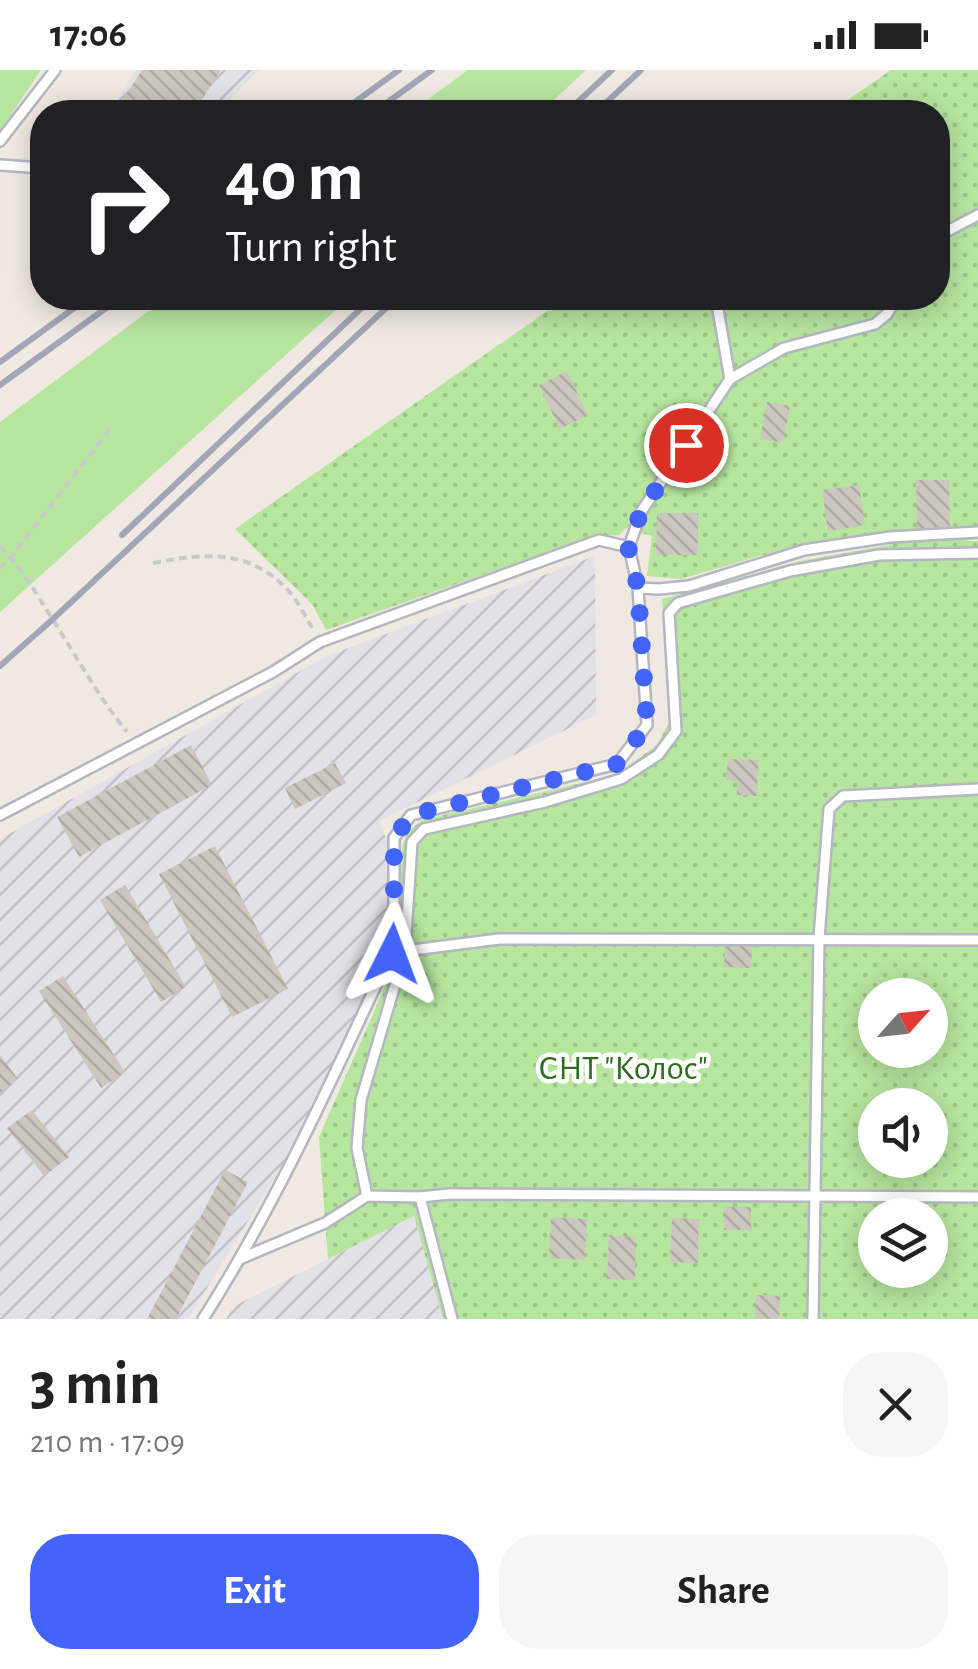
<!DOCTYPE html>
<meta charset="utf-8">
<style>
:root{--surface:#fff;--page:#f6f6f6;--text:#222;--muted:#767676;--accent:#4264fb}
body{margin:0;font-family:"Alegreya Sans",sans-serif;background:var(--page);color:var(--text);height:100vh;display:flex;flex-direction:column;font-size:38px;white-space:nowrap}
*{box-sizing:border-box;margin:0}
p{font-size:32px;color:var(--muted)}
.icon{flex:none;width:55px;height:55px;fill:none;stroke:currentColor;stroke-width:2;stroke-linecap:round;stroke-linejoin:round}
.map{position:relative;height:1249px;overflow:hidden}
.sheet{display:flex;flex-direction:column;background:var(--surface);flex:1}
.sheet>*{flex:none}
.banner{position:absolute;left:30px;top:30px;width:920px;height:210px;border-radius:40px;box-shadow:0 5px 25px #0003;background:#202124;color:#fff;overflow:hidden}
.needle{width:65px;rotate:63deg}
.tools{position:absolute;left:858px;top:908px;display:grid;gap:20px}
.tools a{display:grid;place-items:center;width:90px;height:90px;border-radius:50%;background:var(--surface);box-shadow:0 5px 25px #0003;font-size:50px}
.pin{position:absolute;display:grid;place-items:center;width:85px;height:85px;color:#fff;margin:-42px;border:5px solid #fff;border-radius:50%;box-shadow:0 2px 10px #0007}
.me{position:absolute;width:110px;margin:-55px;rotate:3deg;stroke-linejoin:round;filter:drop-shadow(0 0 8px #0008)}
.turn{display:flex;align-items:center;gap:35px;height:210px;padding:0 30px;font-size:45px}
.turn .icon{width:130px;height:130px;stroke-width:2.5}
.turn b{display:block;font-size:70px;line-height:85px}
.round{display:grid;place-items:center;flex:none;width:105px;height:105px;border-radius:40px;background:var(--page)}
.overview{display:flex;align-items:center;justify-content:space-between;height:170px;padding:0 30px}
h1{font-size:60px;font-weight:600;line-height:75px}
.action{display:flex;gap:20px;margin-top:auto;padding:20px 30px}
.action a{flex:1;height:115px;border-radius:40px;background:var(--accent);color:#fff;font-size:40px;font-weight:600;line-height:115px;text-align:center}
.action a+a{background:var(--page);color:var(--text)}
.status{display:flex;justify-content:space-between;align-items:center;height:70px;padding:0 50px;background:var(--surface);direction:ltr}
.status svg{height:28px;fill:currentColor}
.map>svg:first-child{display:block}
</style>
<div class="status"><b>17:06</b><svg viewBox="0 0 49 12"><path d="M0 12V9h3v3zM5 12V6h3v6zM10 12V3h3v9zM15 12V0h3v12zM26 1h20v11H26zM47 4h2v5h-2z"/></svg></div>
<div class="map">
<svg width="978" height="1249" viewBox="0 0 978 1249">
<defs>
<pattern id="industrial-furrows" width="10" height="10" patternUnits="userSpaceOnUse" patternTransform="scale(2.5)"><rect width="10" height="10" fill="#e3e1e8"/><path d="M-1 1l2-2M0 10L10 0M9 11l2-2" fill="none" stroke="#c3c1c7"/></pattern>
<pattern id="garden-dots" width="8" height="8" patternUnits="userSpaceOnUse" patternTransform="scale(2.5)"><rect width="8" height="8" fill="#b6e59e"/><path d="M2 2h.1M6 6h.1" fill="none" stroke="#9dc588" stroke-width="1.8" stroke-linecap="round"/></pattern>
<pattern id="building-back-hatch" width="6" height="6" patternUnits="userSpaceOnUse" patternTransform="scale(2.5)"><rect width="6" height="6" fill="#cbc7bf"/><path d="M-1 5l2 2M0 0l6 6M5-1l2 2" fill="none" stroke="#afaba4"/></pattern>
</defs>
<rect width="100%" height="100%" fill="#efe9e1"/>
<!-- industrial -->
<g fill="url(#industrial-furrows)">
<path d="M136,0H259L218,42H109Z"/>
<path d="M595,486L596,645L379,751L403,811L341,999L188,1249H0V769L327,586Z"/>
<path d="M414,1146L443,1249H226L234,1236Z"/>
</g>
<!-- grass -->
<g fill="#b6e59e">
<path d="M0,0H41L0,61Z"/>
<path d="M468,0H586L541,42H411Z"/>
<path d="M166,228H349L0,542V352Z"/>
</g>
<!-- garden -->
<path fill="url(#garden-dots)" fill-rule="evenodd" d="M891,0H978V469L962,471H978V1249H443L414,1146L328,1189L319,1067L398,887L402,776L408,762L422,750L615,705L656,676L670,651L662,529L800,491L894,474H801L681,509L647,506L652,466L626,458L619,465L593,466L326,560L312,534L235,459L566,228H938V42H830ZM875,925H930V980H875ZM875,1035H930V1090H875ZM875,1145H930V1200H875Z"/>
<!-- building -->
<g fill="url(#building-back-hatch)">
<path d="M142,0H221L194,42H115Z"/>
<path d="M567,301L588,345L560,359L539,315Z"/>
<path d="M767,332L790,336L783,373L760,369Z"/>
<path d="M916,410H949L950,460L917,461Z"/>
<path d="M859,415L865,455L828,461L822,420Z"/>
<path d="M657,443H698V485H656Z"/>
<path d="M191,675L212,715L79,787L57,747Z"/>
<path d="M728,689L758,690L757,726L737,725L738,711L726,710Z"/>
<path d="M335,693L346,713L295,739L285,718Z"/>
<path d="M215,776L288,919L232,947L159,804Z"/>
<path d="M125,815L186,917L161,932L100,830Z"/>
<path d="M725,875L752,876L751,898L724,897Z"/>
<path d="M63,906L125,1002L101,1018L39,921Z"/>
<path d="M0,985L18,1009L0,1023Z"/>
<path d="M32,1040L69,1087L44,1106L7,1058Z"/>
<path d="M225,1100L248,1112L176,1249H147Z"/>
<rect x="724" y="1137" width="27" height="23"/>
<path d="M551,1147L587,1149L585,1190L549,1188Z"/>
<path d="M672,1148L699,1149L698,1193L670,1192Z"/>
<path d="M609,1165L636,1167L635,1210L607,1209Z"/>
<path d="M756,1225L780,1226L779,1249L755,1248Z"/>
</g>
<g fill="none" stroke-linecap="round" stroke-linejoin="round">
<!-- lane casing -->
<g stroke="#b4b7c1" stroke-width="14">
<g id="lane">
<path d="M0,71L55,0"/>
<path d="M0,95L42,98"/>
<path d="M938,166L978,145"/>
<path d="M716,228L730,309"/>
<path d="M638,518L659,519L689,516L804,480L890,467L978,462"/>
<path d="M0,745L273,602L320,572L599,470L629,477"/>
<path d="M405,881L499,869L978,870"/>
<path d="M367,1126L357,1078L361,1030L405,881L412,772L424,759L545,732L621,709L658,685L676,661L669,543L678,533L790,501L879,485L978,483"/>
<path d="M420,1127L452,1249"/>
<path d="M242,1188L325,1153L367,1126L420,1127L449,1124L978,1127"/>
<path d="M203,1249C277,1133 333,1007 391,883L394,859V768L411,745L617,694L647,655L638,518L629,477L641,442L730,309L784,278L875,254L887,244L896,228"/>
<path d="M813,1249L819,868L829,739L843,726L978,719"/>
</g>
</g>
<!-- path -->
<g stroke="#c9c9c9" stroke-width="4" stroke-dasharray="8 5" stroke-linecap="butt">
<path d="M0,477C19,494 32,517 46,539C73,580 96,624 127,662"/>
<path d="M153,493C208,482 253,479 292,525C300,535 306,548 313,559"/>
<path d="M0,498L11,487L110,359"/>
</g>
<!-- lane -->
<use href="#lane" stroke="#fff" stroke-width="9"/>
<!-- rail -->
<g stroke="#a3a6b8" stroke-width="6">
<path d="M341,42L399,0"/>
<path d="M374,42L432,0"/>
<path d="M567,42L612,0"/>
<path d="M596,42L641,0"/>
<path d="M0,292L88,228"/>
<path d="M0,315L120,228"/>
<path d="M122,465L372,228"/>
<path d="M0,596L53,549L397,228"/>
</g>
</g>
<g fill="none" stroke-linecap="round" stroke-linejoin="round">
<!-- route -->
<path stroke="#4264fb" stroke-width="18" stroke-dasharray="0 32.4" d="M392,884L394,858V768L411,745L617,694L647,655L638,518L628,476L641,442L686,375"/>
</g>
<g text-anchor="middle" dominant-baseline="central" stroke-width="9" stroke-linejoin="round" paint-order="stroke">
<!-- park labels -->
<g font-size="35" fill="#2c6e1b" stroke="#fff">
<text x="623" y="998">СНТ "Колос"</text>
</g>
</g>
</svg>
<div class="tools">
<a><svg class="needle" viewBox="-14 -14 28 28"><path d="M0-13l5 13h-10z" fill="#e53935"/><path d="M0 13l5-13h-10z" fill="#767676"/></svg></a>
<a><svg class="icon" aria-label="sound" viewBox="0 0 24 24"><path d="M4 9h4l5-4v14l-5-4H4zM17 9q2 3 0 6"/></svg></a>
<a><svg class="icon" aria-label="layers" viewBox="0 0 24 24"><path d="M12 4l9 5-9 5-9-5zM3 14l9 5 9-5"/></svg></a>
</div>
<div class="pin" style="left:686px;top:375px;background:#d93025"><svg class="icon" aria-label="arrive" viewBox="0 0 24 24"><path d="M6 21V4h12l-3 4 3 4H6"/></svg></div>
<svg class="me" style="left:392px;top:884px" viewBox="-20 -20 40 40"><path d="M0-17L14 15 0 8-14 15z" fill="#4264fb" stroke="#fff" stroke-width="4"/></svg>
<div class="banner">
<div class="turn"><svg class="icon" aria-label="right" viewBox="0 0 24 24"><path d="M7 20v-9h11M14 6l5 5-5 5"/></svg><div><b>40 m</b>Turn right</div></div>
</div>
</div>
<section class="sheet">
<div class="overview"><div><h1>3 min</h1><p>210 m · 17:09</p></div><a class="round"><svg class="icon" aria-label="close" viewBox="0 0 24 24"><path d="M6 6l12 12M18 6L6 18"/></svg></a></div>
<div class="action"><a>Exit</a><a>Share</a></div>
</section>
